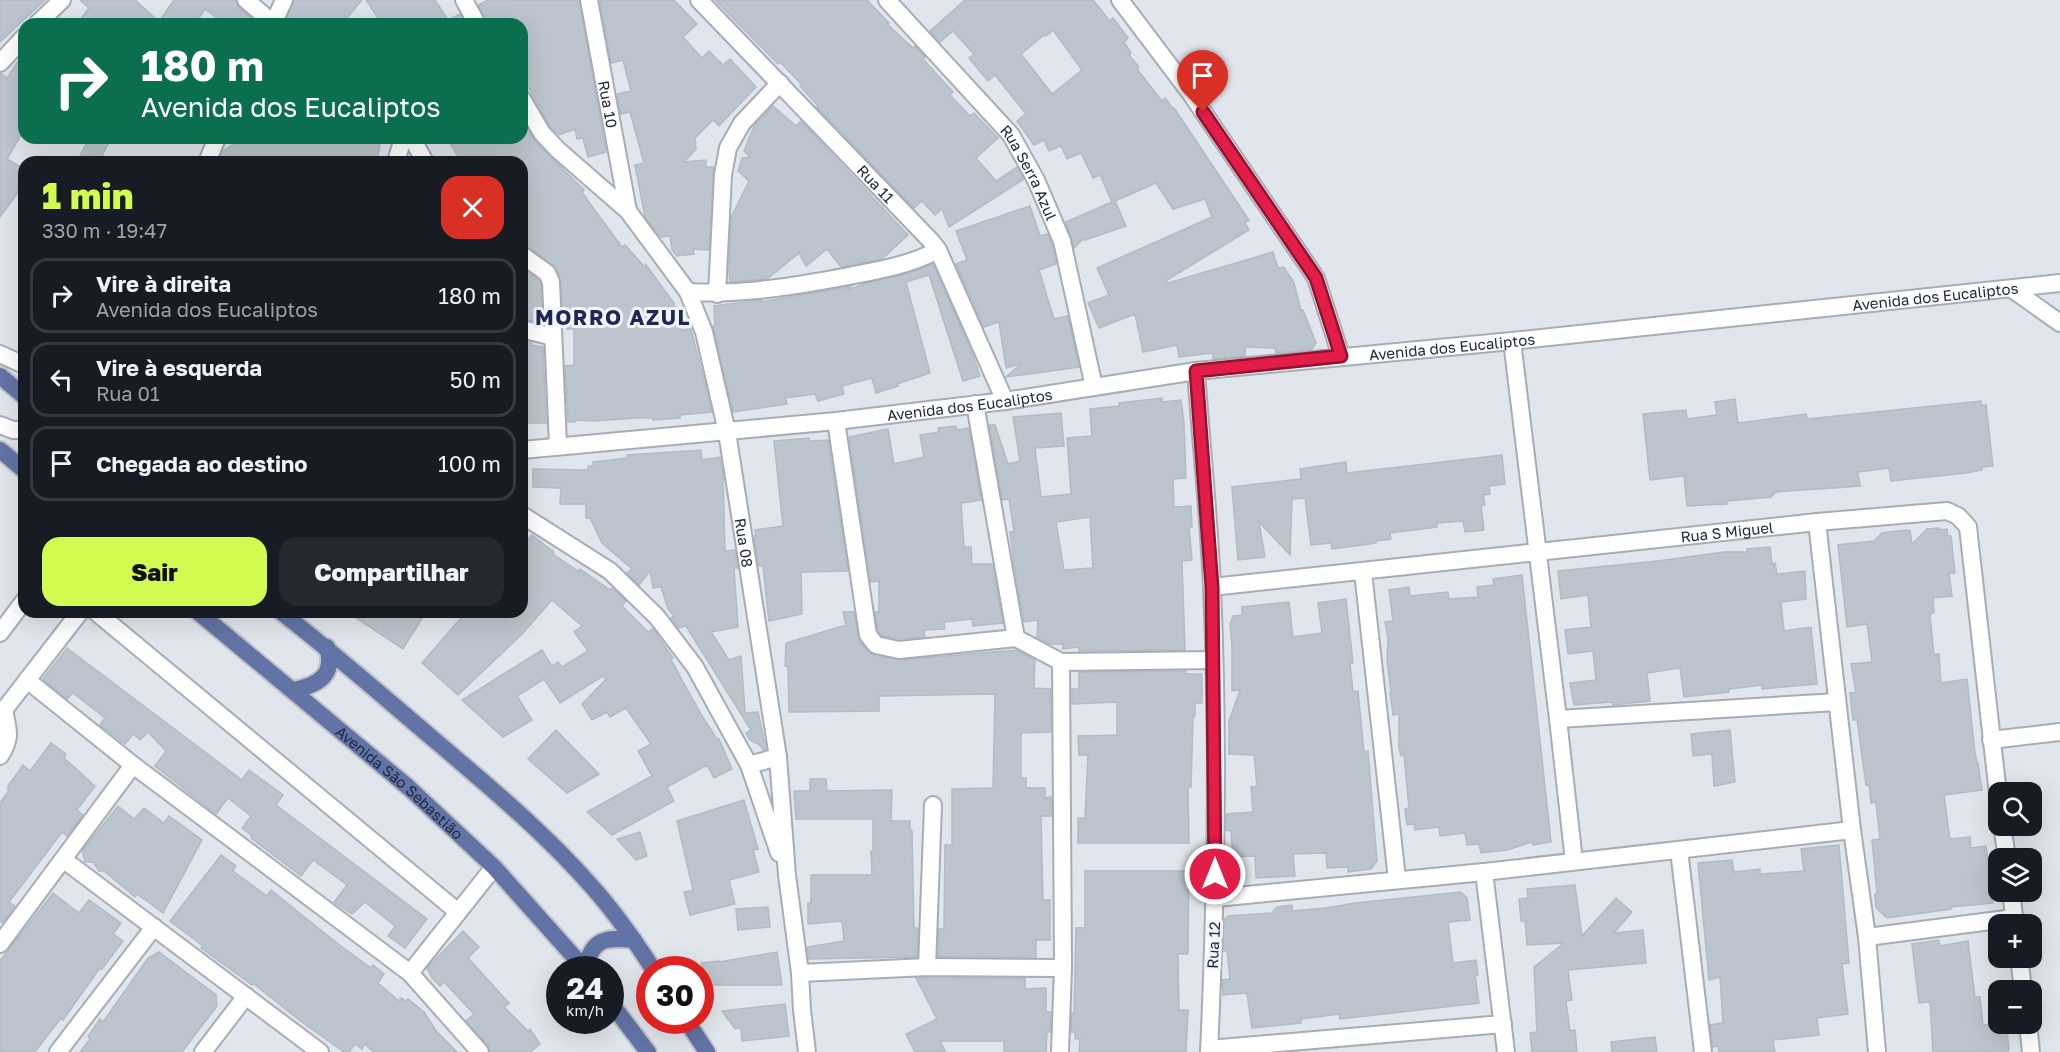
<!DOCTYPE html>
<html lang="pt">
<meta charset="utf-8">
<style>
:root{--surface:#171b24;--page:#242831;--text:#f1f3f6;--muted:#9ea1a6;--line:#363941;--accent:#d1fb51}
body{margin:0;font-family:"Golos Text",sans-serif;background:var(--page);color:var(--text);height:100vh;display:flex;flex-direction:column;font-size:22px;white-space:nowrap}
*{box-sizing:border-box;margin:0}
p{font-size:20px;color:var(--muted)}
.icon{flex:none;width:33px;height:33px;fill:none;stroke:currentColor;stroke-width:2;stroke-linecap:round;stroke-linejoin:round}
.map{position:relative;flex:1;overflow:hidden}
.details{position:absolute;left:18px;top:156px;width:510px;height:462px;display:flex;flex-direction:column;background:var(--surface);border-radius:18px;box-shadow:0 6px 24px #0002}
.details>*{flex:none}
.banner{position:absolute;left:18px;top:18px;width:510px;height:126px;border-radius:18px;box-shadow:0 6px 24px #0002;background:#0b6e4f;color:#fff;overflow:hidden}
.buttons{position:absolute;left:1988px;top:782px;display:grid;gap:12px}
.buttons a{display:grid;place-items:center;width:54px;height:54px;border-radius:12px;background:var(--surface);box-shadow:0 6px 24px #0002;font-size:30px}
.speed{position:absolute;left:546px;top:956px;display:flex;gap:12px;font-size:30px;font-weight:700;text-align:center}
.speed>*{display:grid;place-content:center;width:78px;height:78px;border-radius:50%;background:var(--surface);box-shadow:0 6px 24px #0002;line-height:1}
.speed small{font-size:15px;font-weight:400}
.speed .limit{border:9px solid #d22;background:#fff;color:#111}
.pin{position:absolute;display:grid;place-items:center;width:51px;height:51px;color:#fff;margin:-62px -26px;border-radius:50% 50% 50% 0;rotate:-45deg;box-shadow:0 0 6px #0007}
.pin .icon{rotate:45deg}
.me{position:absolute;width:66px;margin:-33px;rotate:0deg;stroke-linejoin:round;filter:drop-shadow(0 0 4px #0008)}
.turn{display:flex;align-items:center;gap:21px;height:126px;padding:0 24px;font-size:27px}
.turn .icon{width:78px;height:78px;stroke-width:2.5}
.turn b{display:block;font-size:42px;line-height:51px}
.round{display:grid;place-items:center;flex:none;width:63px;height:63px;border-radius:18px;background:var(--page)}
.overview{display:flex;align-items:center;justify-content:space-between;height:102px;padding:0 24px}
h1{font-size:36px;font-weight:800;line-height:45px;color:var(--accent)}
.primary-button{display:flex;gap:12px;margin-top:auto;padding:12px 24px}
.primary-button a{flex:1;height:69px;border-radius:18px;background:var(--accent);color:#111;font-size:24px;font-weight:800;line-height:69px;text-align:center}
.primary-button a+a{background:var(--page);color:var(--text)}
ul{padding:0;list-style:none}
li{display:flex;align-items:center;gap:18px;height:75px;margin:0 12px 9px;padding:0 12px;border:3px solid var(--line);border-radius:18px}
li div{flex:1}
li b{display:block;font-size:22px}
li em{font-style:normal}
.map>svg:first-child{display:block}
</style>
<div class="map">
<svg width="2060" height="1052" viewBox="0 0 2060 1052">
<rect width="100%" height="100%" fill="#e1e6ec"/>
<!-- building -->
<g fill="#bcc4cd" stroke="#b3bbc6" stroke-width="1.5" fill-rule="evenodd">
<path d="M0,0H45L0,42Z"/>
<path d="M80,0H135L159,22L174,0H236L239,8L258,24H225L205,9L195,24H77L89,8Z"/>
<path d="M294,0H362L342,24H285Z"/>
<path d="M366,0H435L448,20L460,14L465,24H382Z"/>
<path d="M488,0H579L606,152L588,157L583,138L577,139L575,129L559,135L550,127L522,76V24H487L478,5Z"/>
<path d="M600,0H674L697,24L683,37L702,58L709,51L723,65L730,59L756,87L719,126L713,120L695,138L696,149L684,162L706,160V167H714L709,250L693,249L694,254L677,256L672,250L670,236L661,237L645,217L635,165L644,163L630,112L621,114L617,94L631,91L623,60L611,63Z"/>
<path d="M715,0H867L889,23L887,24L913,48L915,46L925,57L923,59L953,92L950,95L970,116L974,113L998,138L976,158L996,181L1017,167L1024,179L949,227L942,209L935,215L922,201L914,208L817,107L818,106L800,86L802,85L780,62L778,64Z"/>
<path d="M965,0H1093L1110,21L1113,18L1128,38L1124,42L1131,53L1129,55L1139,67L1137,69L1162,101L1165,98L1173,109L1174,108L1249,220L1245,223L1249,230L1167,280L1168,283L1273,252L1278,268L1284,267L1294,283L1301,310H1303L1316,343L1312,349L1276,353L1275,348L1245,347V356L1213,359V353L1179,357L1177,345L1143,352L1135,314L1099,328L1088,303L1109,295L1097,268L1212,217L1205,199L1173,209L1156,183L1115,201L1126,226L1085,240L1084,238L1074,248L1066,222L1112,202L1100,175L1093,178L1081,153L1067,159L1061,146L1049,151L1044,140L1034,145L1017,121L1026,114L995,75L988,81L969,58L974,54L953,31L940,42L930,31ZM1053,30L1082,70L1052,94L1021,54L1044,35L1046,36Z"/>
<path d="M24,53V130L7,159L24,169V184L0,217V73L7,78Z"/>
<path d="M773,106L796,126L801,121L908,235L882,259L841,267L827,249L806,266L799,253L767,279L730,282L729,271L731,218L749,181L738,171L742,158L750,157L744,151L754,126Z"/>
<path d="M524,123L534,140L584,190L582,192L591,205L622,247L625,245L646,268V265L674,303L681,330L691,329L712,412L680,415V418L653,420V418H638L593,421L575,420V422H568L565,366L574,365V329H567V322L563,320L561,282L556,268L528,246L522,245V162H461L447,138H522V124Z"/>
<path d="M89,138H111L99,162H77Z"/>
<path d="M243,138H381L377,162H218L223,151Z"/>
<path d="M1030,206L1040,236L1048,234L1052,244L1056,264L1039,270L1054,319L1068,316L1079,367L1006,377L1021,364L1006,368L999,322L984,327L956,264L967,260L956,231Z"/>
<path d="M933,264L972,353L980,376L963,381L929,275L906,282L930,373L897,384L898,386L876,393L872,378L842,386L844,394L818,401L815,394L785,398L787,404L733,412L713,326H715L714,306L762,300L761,302L852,286L846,291L866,283L909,273Z"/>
<path d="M522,268L539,280L541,284V323L522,319Z"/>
<path d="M522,340L532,342L531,345L543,347L546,423H522Z"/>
<path d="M1162,398V402L1181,400L1184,423L1186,478L1173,479L1174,507L1191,506L1192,527H1189L1192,560L1182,561L1185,650L1079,651V647L1063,649V644H1050L1037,637L1038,620L1024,622L1014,564L1010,532H1014L1009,499L1002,500L989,425H995L1008,464L1020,461L1013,417L1061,413L1064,446L1035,448L1041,497L1071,494L1067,438L1092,436L1090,409L1119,406V403ZM1090,517L1093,568L1064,570L1056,522Z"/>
<path d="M1735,399L1738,423L1806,414L1807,419L1981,401V405H1986L1993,466L1982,467V470L1966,473L1891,481L1889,468L1858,472L1860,486L1776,492L1771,497L1727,501V504L1687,506L1684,476L1650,480L1643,414L1686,410L1687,419L1717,415L1715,402Z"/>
<path d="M956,426V430L969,428L981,500L961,503L964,547H971L972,564H992L1003,623L973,626L972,619L944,622L945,629L924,630L925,637L900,639L882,636L878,631L875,612H879V581L871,582L849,437L888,429L894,464L924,457L920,435L939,432L938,428Z"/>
<path d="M809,438L810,441L828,440L848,571L801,572L802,614L769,621L763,566H759L754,536H756L755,530L783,526L774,441Z"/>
<path d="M701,450L702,460L720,457L723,473L725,551L735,550L738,568H734L738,627L711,632L729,660L741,656L745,713L758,712L766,749L763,750L760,745L750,740L746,733L751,730L686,626L679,628L671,618L674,616L668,609L661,587L653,588L650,571L639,585L627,573L632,569L602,543L590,518H586V504H560L561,488L533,487V469L588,470V466H593V462L627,458V455Z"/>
<path d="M1502,455L1505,484L1489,486L1490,494L1483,495L1485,505L1481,506L1484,530L1465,532L1463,521L1437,523V527L1390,533L1391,539L1376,541V543L1332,549L1331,543L1311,545L1305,498L1292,499L1290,555L1259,522L1265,557L1238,560L1232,487L1301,479L1300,469L1346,462L1347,473Z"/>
<path d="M1939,528L1938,530L1947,529L1948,536H1951L1955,573H1949L1952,596L1933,598L1934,612L1930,615L1934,655L1939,654L1941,683L1967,679L1975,753L1977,763H1978L1982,790L1944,795L1950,839L1970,837L1971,848L1986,846L1993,903L1951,907V909L1887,918L1876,908L1875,894L1877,893L1872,840L1880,839L1876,802L1871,803L1869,785H1866L1857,720H1853L1850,693L1856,692L1851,664L1872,662L1867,624L1847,627L1838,545L1874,541L1882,533L1905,530L1910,531L1912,544L1927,529Z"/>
<path d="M532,535L554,552L553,554L578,571L580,569L610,590L612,588L626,601L622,606L648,632L653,629L673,658L671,659L681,678L702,716L717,739H719L732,769L714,778L707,765L667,787L674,801L612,835L587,812L652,776L638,751L651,744L626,708L610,717L607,712L592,720L582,704L606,679L603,676L560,703L544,679L517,696L532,720L503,737L462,700L542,650L552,666L558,662L562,667L588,651L574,632L582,626L552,600L522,634L458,695L422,663L466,612H522V547Z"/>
<path d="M1770,547L1772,564L1775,563L1777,574L1805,571L1806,599L1781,602L1784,631L1811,627L1817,684L1762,689V685L1729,689V692L1684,697L1680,668L1647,673L1650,701L1613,705L1612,702L1574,705L1570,683L1596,680L1593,651L1568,654L1565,630L1591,627L1588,595L1561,599L1558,571L1657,561L1724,552H1747V549Z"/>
<path d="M1522,575L1551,842L1533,845L1532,842L1507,850L1481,853L1479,844L1467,845L1465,833L1440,836L1439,827L1415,830L1414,824L1407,825L1405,809L1409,808L1404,755L1401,756L1399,748V714L1393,715L1390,693H1391L1387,660L1388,638L1385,622L1393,621L1389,590L1409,587L1410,596L1448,592L1449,599L1478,597L1477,587L1494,585L1493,579Z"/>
<path d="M1346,599L1353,663H1350L1353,692L1358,691L1364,752L1368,751L1377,861L1371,869L1348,872V867L1327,868L1326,853L1293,854L1295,876L1256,878L1255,856L1233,857L1231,831L1226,830V814L1253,812L1251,787L1257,786L1254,755L1229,754V721L1240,690L1232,691V647L1230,624L1233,616L1242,615V607L1289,602L1293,637L1322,633L1318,603Z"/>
<path d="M347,612H426L403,649Z"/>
<path d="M843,612H854L860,641L868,652L874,655L900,660L1016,650L1035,660L1034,688L1051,689V732L1021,733V778H1026V788H1045V798L1051,797L1052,816H1041L1043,900H1050V940H1036V957H938L939,929H944L945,845H952V789L993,788L995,694L879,696V711L789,712L788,667L785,666L786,643L846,625Z"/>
<path d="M67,648L242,780L249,770L283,795L276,805L427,919L405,948L388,936L395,926L365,902L352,914L334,902L347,885L313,860L301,876L251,838L252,836L242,828L251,816L228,798L216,814L155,766L166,751L148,732L140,740L133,734L125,744L100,725L105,718L73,693L67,699L43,679Z"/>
<path d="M1186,671V674H1202V703H1195V716H1193L1191,787H1188L1189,843H1078V818H1085L1088,755H1079L1078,736L1117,735V702L1072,704V689H1079V672Z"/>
<path d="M556,730L599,774L567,793L528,759Z"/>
<path d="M1730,730L1735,782L1714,786L1712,754L1693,756L1691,734Z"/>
<path d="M51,743L66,754L64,758L95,786L77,810L83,815L67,836L62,832L9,902L15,906L2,923L0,921V803L8,792V786L23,765L30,771Z"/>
<path d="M810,779H826L827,791L892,790L891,821H910V829L912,831L914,928H918L917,957L809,959L807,947L844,941L842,921L808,924V903H811V875H872L871,851H873V819H796L794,791H810Z"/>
<path d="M744,800L758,849L753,850L759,872L729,880L735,904L690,915L684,892L693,890L677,821Z"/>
<path d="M118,806L134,819L144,808L164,823L169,816L202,840L163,913L137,894L135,897L104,871H99L93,862H85L82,851Z"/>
<path d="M640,832L647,856L636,860L617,839Z"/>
<path d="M1839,845L1849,963L1842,964L1848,1014L1817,1018L1819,1035L1773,1040L1775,1052H1719L1718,1046L1713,1047L1710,1025L1723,1023L1720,977L1709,980L1698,863L1732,860L1734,872L1760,869V874L1804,871L1801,849Z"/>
<path d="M221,855L236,866L233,871L267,896L271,890L337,943L371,968L373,965L384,974L378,983L399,1001L401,998L406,1001L408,999L424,1012L437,1032L457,1052H374L364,1044L362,1049L355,1044L349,1052H344L303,1023L254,984L252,985L201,948L203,946L170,921Z"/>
<path d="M1085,871H1189L1188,954H1178L1179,1010H1188L1186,1052H1079L1080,1039H1075V1032H1071L1072,1013H1074L1076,928H1085Z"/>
<path d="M1575,885L1582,936L1616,898L1632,912L1614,933L1643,930L1646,963L1568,970L1572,1000L1566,1001L1570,1031L1575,1030L1577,1052H1532L1530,1033L1537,1032L1534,967L1564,943L1527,945L1525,921H1521L1519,899L1528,898L1527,889Z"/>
<path d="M1461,892L1467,898L1470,920L1448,922L1453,963L1476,960L1478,975H1475L1479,1003L1340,1019L1339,1014L1301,1019V1023L1252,1028L1247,993L1223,995L1222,980L1230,979L1227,951H1223L1224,920L1228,916L1272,913L1277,907L1292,905V911L1326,908L1355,903Z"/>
<path d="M53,893L79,913L89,900L121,923L113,934L123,941L102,969L100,968L63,1020L61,1018L35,1052H0V961Z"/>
<path d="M768,907L770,927L738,930L736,909Z"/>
<path d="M463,931L479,947L468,958L509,1003L504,1007L528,1031L530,1029L540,1044L530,1052H490L488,1045L466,1021L474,1014L444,982L440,986L432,978L427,968Z"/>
<path d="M1939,940L1940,946L1968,941L1975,997H1980L1983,1025L2006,1023L2009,1050L2007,1052H1933L1930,1002L1919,1003L1912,944Z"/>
<path d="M159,952L216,995L217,1006L182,1052H80L90,1039L88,1036L100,1019L103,1022L148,958Z"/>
<path d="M777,952L782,985H710L701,963L719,961V962Z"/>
<path d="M916,978H1025V989L1046,988V1012H1051L1050,1032H1047L1046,1052H1004V1041H940L946,1052H915L906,1034L937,1019Z"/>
<path d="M785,1004L789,1036L742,1041L741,1028L735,1029L722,1011Z"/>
<path d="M1655,1037L1657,1052H1612L1611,1042Z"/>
</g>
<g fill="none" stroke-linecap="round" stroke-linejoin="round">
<!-- minor casing -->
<g stroke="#a7adb8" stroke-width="20">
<g id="minor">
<path d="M246,0L274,24"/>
<path d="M464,0L477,24"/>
<path id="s1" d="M589,0L628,211"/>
<path id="s2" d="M699,0L931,241L938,250L1005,401"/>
<path id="s3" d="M887,0L1011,135L1036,180L1062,241L1094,387"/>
<path d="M1120,0L1191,94L1316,278L1341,356"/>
<path d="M37,24L62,0"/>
<path d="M273,24L284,0"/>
<path d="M0,63L24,37"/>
<path id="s4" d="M522,99L542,133L558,150L628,211L688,292L704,332L727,432L778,757L787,875L800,973L802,1010L807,1052"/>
<path d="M412,138L425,162"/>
<path d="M207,162L217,138"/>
<path d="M396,162L403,138"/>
<path d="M522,255L547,273L551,282L558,446"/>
<path d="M688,292C742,295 796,286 849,276C880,270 910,265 938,250"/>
<path d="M717,294L723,175L728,148L742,123L780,83"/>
<path d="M522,329L553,337"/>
<path d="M1512,341L1558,719L1574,861"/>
<path d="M1196,371C1201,443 1209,516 1212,588C1219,743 1216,898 1209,1052"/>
<path d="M975,404L1016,638"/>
<path d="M836,421L868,635L876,645L899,650L1016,638L1061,662L1214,660"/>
<path d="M522,515L610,571L657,617L695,667L749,765L779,853"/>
<path d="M1817,522L1852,830L1867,937L1877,1052"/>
<path d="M1363,572L1397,879"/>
<path id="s5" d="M1212,587L1817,522L1947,511L1958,516L1968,527L1998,794"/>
<path d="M96,612L458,912"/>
<path d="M27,680L133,765L410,973L480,1052"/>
<path d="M1558,719L1837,702"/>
<path d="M1991,740L2060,732"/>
<path d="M0,756C12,738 8,730 4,710"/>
<path d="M749,765L778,757"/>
<path d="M2002,825L2007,858"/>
<path d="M1679,850L1703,1052"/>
<path d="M64,860L320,1052"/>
<path d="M1484,872L1506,1052"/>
<path d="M2011,891L2015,924"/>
<path d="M1216,898L1484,872L1852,830"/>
<path d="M1867,937L2014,918"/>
<path d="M0,944L133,765"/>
<path d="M2019,957L2023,990"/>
<path d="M927,967L933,805"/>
<path d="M410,973L494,867"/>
<path d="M800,973L927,967L1063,968"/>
<path d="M2028,1023L2031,1052"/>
<path d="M1209,1049L1503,1024"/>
<path d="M58,1052L154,927"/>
<path d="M203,1052L246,996"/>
<path d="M1060,1052L1063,968L1061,662"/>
</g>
</g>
<!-- tertiary casing -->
<g stroke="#a7adb8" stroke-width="20">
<g id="tertiary">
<path d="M2012,289L2060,323"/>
<path d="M0,354L24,365"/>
<path d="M0,425L13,430H24"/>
<path id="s6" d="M522,450L836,421L1005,401L1196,371L1512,341L2060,283"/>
<path d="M0,633L24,601"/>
<path d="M0,715L80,612"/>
</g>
</g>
<!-- primary casing -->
<g stroke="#c1c3c9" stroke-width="20">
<g id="primary">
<path d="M0,376L24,396"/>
<path d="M0,450L24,470"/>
<path id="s7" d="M198,612L408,787L494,867L585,969"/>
<path d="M281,612C335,654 386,699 438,743C492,789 547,835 594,889C616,914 635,941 653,969"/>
<path d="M294,690C318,685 336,675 327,647"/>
<path d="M585,969C592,938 606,937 634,940"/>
<path d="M610,1002L648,1052"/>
<path d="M686,1020L707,1052"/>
</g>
</g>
<!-- minor -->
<use href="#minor" stroke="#fff" stroke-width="16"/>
<!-- tertiary -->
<use href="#tertiary" stroke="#fff" stroke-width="16"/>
<!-- primary -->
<use href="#primary" stroke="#6273a5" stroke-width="16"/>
</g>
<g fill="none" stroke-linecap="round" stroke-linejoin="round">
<!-- route casing -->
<g stroke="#92132f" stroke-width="15">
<path id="route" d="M1203,112L1316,278L1341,356L1196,371L1212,587L1215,874"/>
</g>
<!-- route -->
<use href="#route" stroke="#e11d48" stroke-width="10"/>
</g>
<g text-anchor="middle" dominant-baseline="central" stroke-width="6" stroke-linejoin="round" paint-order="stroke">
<!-- street labels -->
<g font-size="15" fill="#20283e" stroke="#f1f5f9">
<text stroke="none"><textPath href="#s1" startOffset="106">Rua 10</textPath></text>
<text stroke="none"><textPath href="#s3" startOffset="225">Rua Serra Azul</textPath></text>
<text stroke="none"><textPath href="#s2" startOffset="255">Rua 11</textPath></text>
<text stroke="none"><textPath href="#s6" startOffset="1422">Avenida dos Eucaliptos</textPath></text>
<text stroke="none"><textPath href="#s6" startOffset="936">Avenida dos Eucaliptos</textPath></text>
<text stroke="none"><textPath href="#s6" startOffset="450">Avenida dos Eucaliptos</textPath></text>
<text stroke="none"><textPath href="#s5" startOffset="518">Rua S Miguel</textPath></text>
<text stroke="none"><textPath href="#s4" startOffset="514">Rua 08</textPath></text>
<text stroke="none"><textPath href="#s7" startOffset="264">Avenida São Sebastião</textPath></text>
<text transform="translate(1213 945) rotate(-87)">Rua 12</text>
</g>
<!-- district labels -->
<g font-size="21" font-weight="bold" letter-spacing="1.5" fill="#1b2852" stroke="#f1f5f9">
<text x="613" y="317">MORRO AZUL</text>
</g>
</g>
</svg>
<div class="buttons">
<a><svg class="icon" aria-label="search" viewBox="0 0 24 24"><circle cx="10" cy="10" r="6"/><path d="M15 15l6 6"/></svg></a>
<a><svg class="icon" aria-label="layers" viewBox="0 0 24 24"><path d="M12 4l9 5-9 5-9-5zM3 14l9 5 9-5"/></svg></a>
<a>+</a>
<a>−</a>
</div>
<div class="speed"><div>24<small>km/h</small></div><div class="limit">30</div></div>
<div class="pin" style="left:1203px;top:112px;background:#d93025"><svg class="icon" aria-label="arrive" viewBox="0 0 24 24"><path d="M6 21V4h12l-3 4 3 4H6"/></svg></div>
<svg class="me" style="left:1215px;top:874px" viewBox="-20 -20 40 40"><circle r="17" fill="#e11d48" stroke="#fff" stroke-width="3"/><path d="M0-11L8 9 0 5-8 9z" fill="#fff"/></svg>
<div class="banner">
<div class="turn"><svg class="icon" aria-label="right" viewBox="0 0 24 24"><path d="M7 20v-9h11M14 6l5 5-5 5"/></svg><div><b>180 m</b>Avenida dos Eucaliptos</div></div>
</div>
<section class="details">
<div class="overview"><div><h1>1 min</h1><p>330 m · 19:47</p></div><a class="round" style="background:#d93025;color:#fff"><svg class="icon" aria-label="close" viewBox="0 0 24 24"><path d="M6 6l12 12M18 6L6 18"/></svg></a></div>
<ul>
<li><svg class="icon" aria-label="right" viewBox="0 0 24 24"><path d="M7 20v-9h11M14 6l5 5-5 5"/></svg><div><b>Vire à direita</b><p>Avenida dos Eucaliptos</p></div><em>180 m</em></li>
<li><svg class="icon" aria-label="left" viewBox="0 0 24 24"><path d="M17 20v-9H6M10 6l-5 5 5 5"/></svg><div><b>Vire à esquerda</b><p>Rua 01</p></div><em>50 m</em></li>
<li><svg class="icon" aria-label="arrive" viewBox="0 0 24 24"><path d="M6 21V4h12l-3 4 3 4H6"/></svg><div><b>Chegada ao destino</b></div><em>100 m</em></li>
</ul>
<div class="primary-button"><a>Sair</a><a>Compartilhar</a></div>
</section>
</div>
